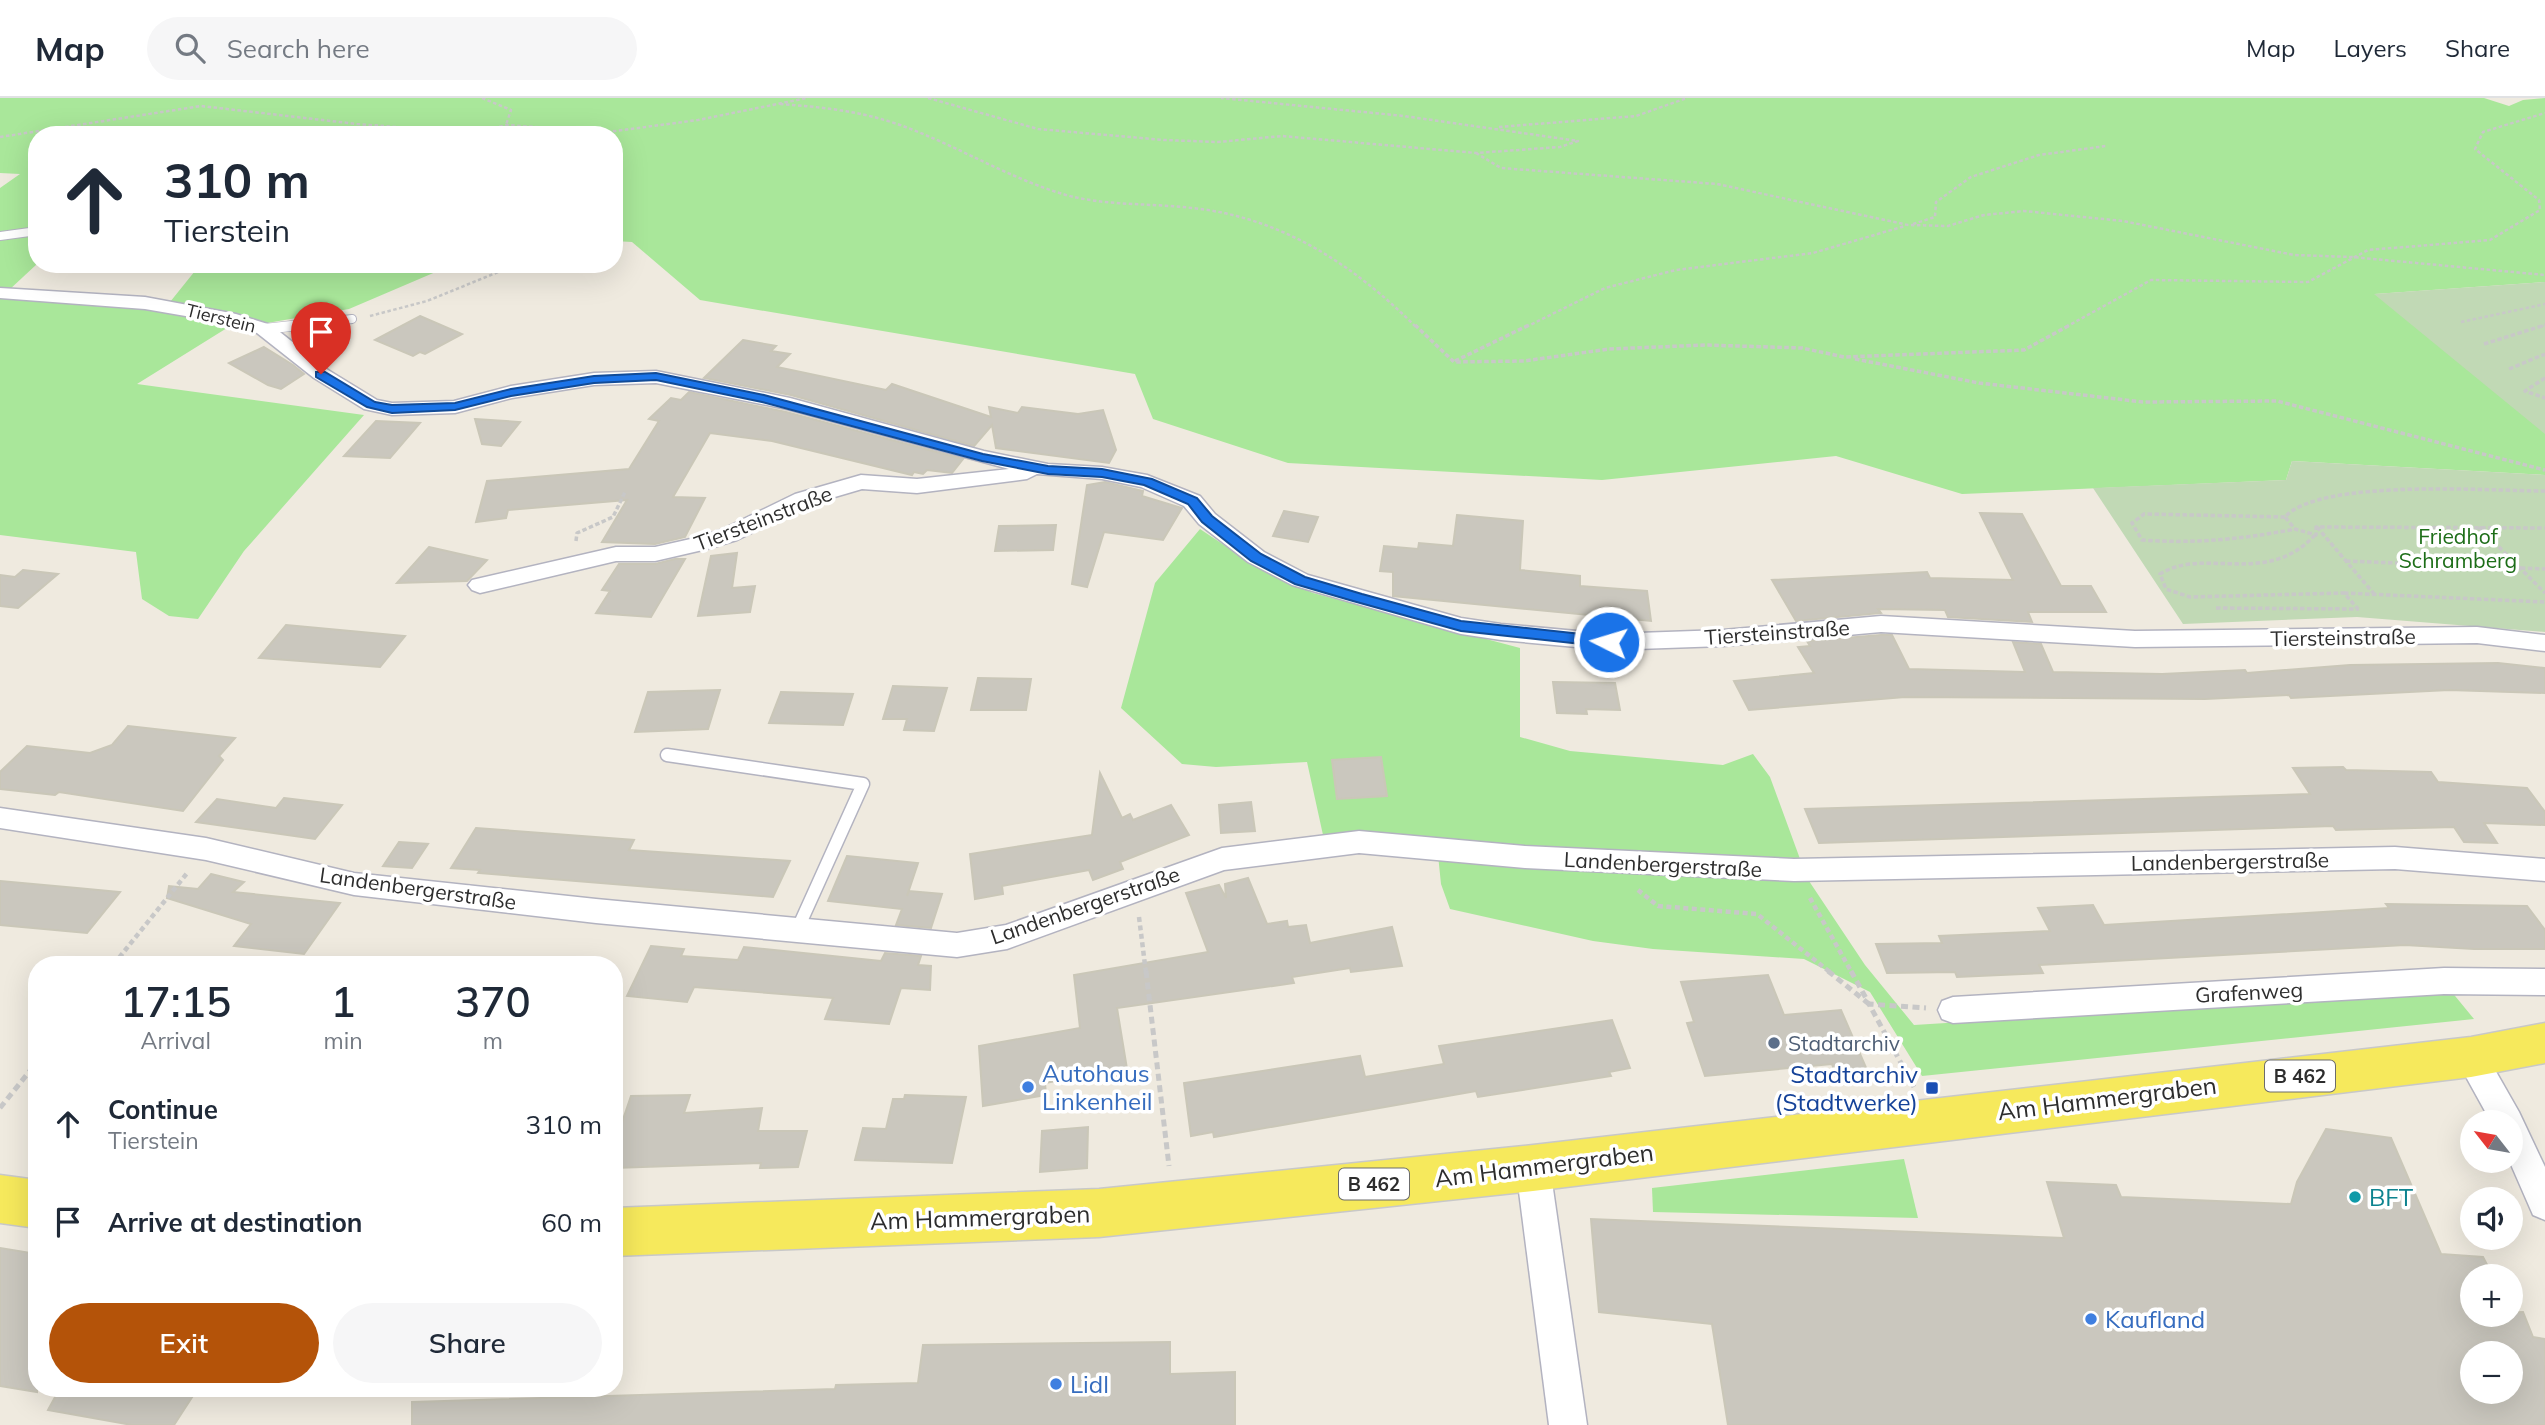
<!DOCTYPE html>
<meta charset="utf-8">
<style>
:root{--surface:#fff;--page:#f6f6f7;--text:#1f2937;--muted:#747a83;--line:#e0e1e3;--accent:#b45309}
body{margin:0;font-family:Mulish,sans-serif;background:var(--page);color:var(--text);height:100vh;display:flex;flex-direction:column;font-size:26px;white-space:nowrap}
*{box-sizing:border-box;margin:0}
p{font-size:23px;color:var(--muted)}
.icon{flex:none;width:38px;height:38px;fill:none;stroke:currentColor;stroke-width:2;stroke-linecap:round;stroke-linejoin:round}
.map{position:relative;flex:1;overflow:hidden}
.sheet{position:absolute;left:28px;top:858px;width:595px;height:441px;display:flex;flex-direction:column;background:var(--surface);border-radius:28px;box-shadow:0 7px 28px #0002}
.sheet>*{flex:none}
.top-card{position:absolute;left:28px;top:28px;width:595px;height:147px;border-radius:28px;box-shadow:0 7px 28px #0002;background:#fff;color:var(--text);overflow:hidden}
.needle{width:46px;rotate:301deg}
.buttons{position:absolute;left:2460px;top:1012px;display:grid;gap:14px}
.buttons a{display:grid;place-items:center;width:63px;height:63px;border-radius:50%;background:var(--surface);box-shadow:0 7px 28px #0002;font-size:35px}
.pin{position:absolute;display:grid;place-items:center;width:60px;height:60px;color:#fff;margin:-72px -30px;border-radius:50% 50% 50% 0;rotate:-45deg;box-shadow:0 0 7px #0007}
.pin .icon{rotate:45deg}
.me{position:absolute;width:77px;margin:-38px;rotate:275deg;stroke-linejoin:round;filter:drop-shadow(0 0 5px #0008)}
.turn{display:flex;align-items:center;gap:24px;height:147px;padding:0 21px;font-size:32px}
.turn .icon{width:91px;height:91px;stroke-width:2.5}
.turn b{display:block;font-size:49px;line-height:60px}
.eta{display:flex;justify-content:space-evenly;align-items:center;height:119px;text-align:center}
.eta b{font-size:42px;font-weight:600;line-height:49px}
.button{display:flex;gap:14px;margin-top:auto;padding:14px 21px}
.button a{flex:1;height:80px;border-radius:42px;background:var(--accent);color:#fff;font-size:28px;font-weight:600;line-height:80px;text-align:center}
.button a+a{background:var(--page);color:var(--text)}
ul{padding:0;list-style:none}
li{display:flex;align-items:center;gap:21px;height:98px;padding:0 21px}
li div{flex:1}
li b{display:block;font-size:26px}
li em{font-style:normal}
header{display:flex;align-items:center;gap:42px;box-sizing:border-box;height:98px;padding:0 35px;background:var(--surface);border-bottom:2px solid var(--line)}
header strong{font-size:33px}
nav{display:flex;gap:38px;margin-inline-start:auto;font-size:24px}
.search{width:490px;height:63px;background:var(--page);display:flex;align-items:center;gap:18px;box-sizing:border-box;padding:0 24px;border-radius:38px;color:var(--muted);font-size:26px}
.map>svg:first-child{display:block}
</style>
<header>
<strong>Map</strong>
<div class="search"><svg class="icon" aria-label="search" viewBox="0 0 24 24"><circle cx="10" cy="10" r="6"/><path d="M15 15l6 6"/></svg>Search here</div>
<nav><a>Map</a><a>Layers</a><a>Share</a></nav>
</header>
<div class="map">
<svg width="2545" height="1327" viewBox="0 0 2545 1327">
<rect width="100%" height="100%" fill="#efeadf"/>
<!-- green -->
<g fill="#a9e79a">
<path d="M0,0H2484L2509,8L2523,2L2545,0V184L2375,196L2545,244V377L2292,363L2286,382L1962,396L1836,358L1602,382L1288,365L1153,321L1135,276L700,202L632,144L614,143V37H37V131L0,135V90L20,76L0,75Z"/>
<path d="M37,135V166L9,192L0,191V139Z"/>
<path d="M227,166H461L445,170L349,211L267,225L170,204L199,168Z"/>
<path d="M0,200L165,210L235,225L137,286L364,317L244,453L198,521L169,518L142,501L136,454L0,437Z"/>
<path d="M1200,431L1257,469L1313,495L1520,550V639L1570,653L1723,667L1753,656L1770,679L1807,780L1865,867L1914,927L2451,893L2474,921L1922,978L1870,894L1804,861L1653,851L1593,843L1450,811L1441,786L1437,747L1323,737L1307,664L1216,669L1182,666L1121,610L1155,485Z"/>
<path d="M1904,1061L1918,1120L1653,1114L1652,1090Z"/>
</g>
<!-- cemetery -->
<g fill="#c1d9b5">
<path d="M2545,184V336L2374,196Z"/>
<path d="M2292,363L2545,377V534L2357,519L2183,526L2093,390L2286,382Z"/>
</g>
<!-- building -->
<g fill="#cac7be" stroke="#cac7b8" stroke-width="2" fill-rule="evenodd">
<path d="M420,218L462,236L425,256L420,254L413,258L375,242Z"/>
<path d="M743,242L776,248L771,253L790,256L777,269L886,292L892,286L991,319L989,309L1018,315L1022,309L1078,316L1103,312L1116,352L1109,365L996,350L992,327L974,348L791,297L704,280Z"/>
<path d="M264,249L293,267L304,276L281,291L268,287L229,265Z"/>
<path d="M689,294L786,314L963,361L952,375L927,372L923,376L914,374L912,377L772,343L710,335L673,399L705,400L685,439L655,446L602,444L627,402L508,412L506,420L476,424L487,383L629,371L659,323L649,321L671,300L681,302Z"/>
<path d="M475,321L520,324L501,348L482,346Z"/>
<path d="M376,323L420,325L390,360L344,358Z"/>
<path d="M1105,384L1143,393L1142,398L1182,410L1163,442L1104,434L1087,489L1072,486L1087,387Z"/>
<path d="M1284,413L1318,419L1308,444L1273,438Z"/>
<path d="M1980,415L2022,416L2061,488H2091L2106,514H2028L2032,524L1948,519L1945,512L1878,511L1881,515L1796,523L1772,482L1927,474L1930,480L2013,482Z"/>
<path d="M1457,417L1523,423L1520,472L1580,478V488L1647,493L1651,523L1393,498V474L1380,473L1384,448L1418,451L1419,445L1453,448Z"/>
<path d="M1056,427L1053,452L995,453L999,428Z"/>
<path d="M429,449L487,462L467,483L397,485Z"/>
<path d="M737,455L732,490L755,488L750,514L698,518L711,458Z"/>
<path d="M675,461H685L651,519L596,515L610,493L602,492L619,466H655Z"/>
<path d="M23,472L58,476L18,510L0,508V477L15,479Z"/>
<path d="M286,527L405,538L380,569L259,560Z"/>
<path d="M1881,537H1892L1909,571L2025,574L2013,544L2041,546L2053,574L2162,576L2245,572L2247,575L2350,567L2498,565L2545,570V595L2449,592L2291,600L2289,597L2205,601L1905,599L1749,612L1734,583L1814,575L1798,549L1810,548L1807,543Z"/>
<path d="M978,580L1031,581L1026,612H971Z"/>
<path d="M1553,584L1615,585L1620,612L1586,611L1587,616L1557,615Z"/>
<path d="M893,588L947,590L934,633L904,632L907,621H883Z"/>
<path d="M720,592L708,631L635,634L648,594Z"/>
<path d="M781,594L853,596L843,627L769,625Z"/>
<path d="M128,628L235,640L219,658L223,662L183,713L59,694L55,697L0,691V674L27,648L90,655L112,647Z"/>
<path d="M1381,659L1387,698L1337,701L1332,662Z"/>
<path d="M2343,669L2346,672L2431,674L2438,684L2527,690L2545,714V727L2484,725L2497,745L2464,744L2454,729L2336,732L2333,728L1819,745L1805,711L2310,696L2293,670Z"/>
<path d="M1100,675L1122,720L1130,716L1133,722L1171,707L1189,737L1120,764L1123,771L1093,782L1089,772L1002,788L1003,796L975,801L970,756L1092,737Z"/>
<path d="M284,700L342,707L315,741L196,724L217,701L276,710Z"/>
<path d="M1251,704L1255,733L1221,735L1219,707Z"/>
<path d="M476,730L634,742L629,752L790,763L773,799L478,775L480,772L451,770Z"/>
<path d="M399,744L428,746L412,770L383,768Z"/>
<path d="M847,758L918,765L907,798L909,793L942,796L931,830L896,827L902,811L828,803Z"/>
<path d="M211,776L244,784L233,794L340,805L304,856L234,848L251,826L167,800L169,788L198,791Z"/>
<path d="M1248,780L1267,826L1287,823L1288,829L1306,827L1310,845L1392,829L1402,868L1351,874L1350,870L1292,879L1294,885L1117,910L1128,977L1097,983L1096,976L1045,985L1046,997L983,1008L979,948L1080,930L1074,877L1208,854L1186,795L1219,787L1226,800L1225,786Z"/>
<path d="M0,783L77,790L120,794L87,835L0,827Z"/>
<path d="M2386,806L2527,808L2545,832V851H2474L2405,847L2039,867L2043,875L1957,879L1955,874L1887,875L1876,846L1942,845L1939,838L2050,833L2038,810L2093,807L2104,827L2389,810Z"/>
<path d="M651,848L684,851L681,858L738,862L744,849L881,863L885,855L921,858L918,867L931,868L930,892L901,890L889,926L825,921L833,900L694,889L687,904L627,898Z"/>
<path d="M1768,877L1784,917L1841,912L1867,972L1835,975L1832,966L1705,978L1687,925L1694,924L1681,884Z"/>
<path d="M1612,922L1630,970L1609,974L1611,978L1478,999L1476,993L1214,1039L1213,1034L1191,1038L1184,985L1360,958L1365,979L1444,966L1439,948Z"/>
<path d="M690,997L684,1015L762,1010L758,1033H807L798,1069L760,1070L761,1065L614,1070V1048L631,998Z"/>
<path d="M905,997L966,999L952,1065L855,1062L863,1030L886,1031L893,1001H904Z"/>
<path d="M1088,1029L1087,1070L1040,1074L1042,1033Z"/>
<path d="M2326,1031L2391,1040L2441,1156L2483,1159L2493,1178H2473V1216L2523,1214L2533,1239L2545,1241V1327H1728L1712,1226L1599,1214L1591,1121L2064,1140L2047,1084L2116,1087L2121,1099L2291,1106L2297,1084ZM2473,1255H2511V1293H2473Z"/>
<path d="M0,1150L37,1156V1294L0,1288Z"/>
<path d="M1170,1244V1276L1235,1274V1327H412V1304L835,1291L836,1287L918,1285L923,1247Z"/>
<path d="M60,1290H198L174,1327H132L48,1312Z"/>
</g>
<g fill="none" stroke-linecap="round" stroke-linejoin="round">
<!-- service-far2 casing -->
<g stroke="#b3b3c0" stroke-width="10">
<g id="service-far2">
<path d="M0,138L37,133"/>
<path d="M285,229L352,221"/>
</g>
</g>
<!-- service-far1 casing -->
<g stroke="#b3b3c0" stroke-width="11">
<path id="service-far1" d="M264,231L300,227"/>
</g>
<!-- service casing -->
<g stroke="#b3b3c0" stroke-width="15">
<path id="service" d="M667,657L863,686L798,830"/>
</g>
<!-- minor casing -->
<g stroke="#b3b3c0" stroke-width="3">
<g id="minor">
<path d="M0,190L145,199L236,216L271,227L328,272L377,302L392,305L454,303L511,288L594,275L656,273L790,300L984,353L1048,366L1102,369L1147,377L1200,398L1215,416L1264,454L1308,477L1461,520L1501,526L1609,536L1723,532L1881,518L2135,533L2477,529L2545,537V553L2477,545L2135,549L1881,534L1723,548L1609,552L1501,542L1461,536L1292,487L1248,464L1199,426L1184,408L1141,389L1102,381L1037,376L1027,381L917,395L862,391L811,406L737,442L707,451L655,463H616L480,495L472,492L468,487L472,482L616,449H655L695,440L721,432L795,396L861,377L917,381L1009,371L787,311L656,285L594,287L512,300L455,315L392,317L364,311L314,280L257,235L226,225L145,211L0,200Z"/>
<path d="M0,710L206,740L354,775L596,801L957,835L1006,827L1222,750L1359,733L1525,748L1794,761L2395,749L2545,761V783L2395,771L1794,783L1525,770L1359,755L1224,772L1007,851L957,859L596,825L354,797L206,762L0,730Z"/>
<path d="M2444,870L2545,871V897L2444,896L1953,925L1942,921L1938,912L1942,903L1953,899Z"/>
<path d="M2471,945L2482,949L2519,1014L2545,1069V1122L2533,1117L2509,1062L2511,1024H2491L2455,959L2460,949Z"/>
<path d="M1533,1054L1545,1059L1550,1070L1587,1327H1549L1516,1070L1521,1059Z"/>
</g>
</g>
<!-- primary casing -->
<g stroke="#c8c8c8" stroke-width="3">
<g id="primary">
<path d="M2545,925V965L2471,979L1533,1093L1099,1139L614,1158V1110L1099,1091L1533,1047L2471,939Z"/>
<path d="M0,1077L37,1082V1130L0,1125Z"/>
</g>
</g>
<!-- path-far3 -->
<g stroke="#c8c8c8" stroke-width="2.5" stroke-dasharray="3.5 2.5" stroke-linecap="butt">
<path d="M482,0L511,12L506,27"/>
<path d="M928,0L1038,31L1164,42L1218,44L1282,38L1476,55L1560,49L1578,43L1404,18L1221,0"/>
<path d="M780,6C821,9 861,13 900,27C956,47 1008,80 1066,97C1106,108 1150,105 1192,110C1281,119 1354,167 1416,229"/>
<path d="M1499,29L1636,18L1687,0"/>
<path d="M0,39L201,8L357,26L476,35L506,27L608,34L698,22L807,0"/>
<path d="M1476,55L1501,70L1717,86L1908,127L1948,128L1984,117L2024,113L2123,123L2294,157L2352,159L2545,177"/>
<path d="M1913,126L1935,119L1936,104L1971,79L2039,57L2106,48"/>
<path d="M370,218L427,203L518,166"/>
<path d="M2461,224L2545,206"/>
<path d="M1526,229L1605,190L1676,172L1813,155L1905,128"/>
<path d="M2066,229L2151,182L2308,184L2368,152L2490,142L2540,112L2539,102L2475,51L2483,34L2545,15"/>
<path d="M2540,229L2545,227"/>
</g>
<!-- path-far2 -->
<g stroke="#c8c8c8" stroke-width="3.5" stroke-dasharray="4.5 2.5" stroke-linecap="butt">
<path d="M1415,227L1454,264L1524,263L1609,251L1705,247L1802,250L1844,259L2024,252L2070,227"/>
<path d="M2484,246L2545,227"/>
<path d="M1855,261L1979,285L2143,304L2277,303L2545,372"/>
<path d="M1455,263L1529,227"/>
<path d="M2509,271L2545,256"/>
<path d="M2545,280L2525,293L2545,300"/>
<path d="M2545,393C2490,393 2320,380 2285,419L2295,431L2316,437V429L2545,430"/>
<path d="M2285,419L2144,416L2132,425L2142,442C2194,446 2244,441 2295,431"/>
<path d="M2317,429L2375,497"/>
<path d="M2479,429L2545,495"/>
<path d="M2315,437C2266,490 2204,448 2160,476L2166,491L2190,499L2344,495L2358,511"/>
<path d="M576,443L577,435L613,419L625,394"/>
<path d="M2346,463L2545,471"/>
<path d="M2344,495L2545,504"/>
<path d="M2216,510L2359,511"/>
</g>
<!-- path-far1 -->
<g stroke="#c8c8c8" stroke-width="4.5" stroke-dasharray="5 3.5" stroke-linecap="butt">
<path d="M1638,792L1658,808L1757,816L1831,875"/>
<path d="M1810,800L1852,875"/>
<path d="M1139,819L1146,875"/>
<path d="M114,866L188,774"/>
</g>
<!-- path -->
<g stroke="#c8c8c8" stroke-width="5" stroke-dasharray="7 4.5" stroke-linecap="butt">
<path d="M1146,873L1169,1068"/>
<path d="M1828,873L1869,906"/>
<path d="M1851,873L1867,902"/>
<path d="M1914,989L1869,906L1926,910"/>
<path d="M0,1010L37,964"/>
</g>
<!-- service-far2 -->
<use href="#service-far2" stroke="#fff" stroke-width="8"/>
<!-- service-far1 -->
<use href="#service-far1" stroke="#fff" stroke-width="10"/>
<!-- service -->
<use href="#service" stroke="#fff" stroke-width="12"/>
<!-- minor -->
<use href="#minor" fill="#fff" fill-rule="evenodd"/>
<!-- primary -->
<use href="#primary" fill="#f6e95c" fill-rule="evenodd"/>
</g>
<!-- route -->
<path fill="#1a73e8" stroke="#114b97" stroke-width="2" d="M316,274H325L375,304L392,307L455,305L511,291L594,278L656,275L764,297L983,356L1048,368L1102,371L1152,381L1197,400L1212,418L1261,456L1305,479L1362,496L1461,523L1609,539L1616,544L1609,549L1461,533L1353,503L1295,486L1251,463L1202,424L1188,406L1144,387L1102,379L1048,376L982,363L762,304L656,282L594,285L511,298L455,312L392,315L367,309L316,279Z"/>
<!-- markers -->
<circle fill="#5c6f8a" stroke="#fff" stroke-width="2.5" cx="1774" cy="945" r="7"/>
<g fill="#3f7fe0" stroke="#fff" stroke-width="2.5">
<circle cx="1028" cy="989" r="7"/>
<circle cx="2091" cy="1221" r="7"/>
<circle cx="1056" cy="1286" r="7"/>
</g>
<rect fill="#1a4fb4" stroke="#fff" stroke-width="2.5" x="1925" y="983" width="14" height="14" rx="3.5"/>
<circle fill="#0f9aa8" stroke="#fff" stroke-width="2.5" cx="2355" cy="1099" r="7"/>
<g text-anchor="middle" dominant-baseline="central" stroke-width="7" stroke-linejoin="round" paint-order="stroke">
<!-- far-street labels -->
<g font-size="18" fill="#2d2d2d" stroke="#fff">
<text transform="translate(221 220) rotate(14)">Tierstein</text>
</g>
<!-- shield labels -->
<g fill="#fff" stroke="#6c6c6c" stroke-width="2">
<rect x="2265" y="962.5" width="70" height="31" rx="5"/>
<rect x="1339" y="1070.5" width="70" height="31" rx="5"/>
</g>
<g font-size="19" font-weight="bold" fill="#2d2d2d">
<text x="2300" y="978">B 462</text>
<text x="1374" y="1086">B 462</text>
</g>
<!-- street labels -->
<g font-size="21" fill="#2d2d2d" stroke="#fff">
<text transform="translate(763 420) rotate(-21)">Tiersteinstraße</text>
<text transform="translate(1777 534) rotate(-4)">Tiersteinstraße</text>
<text transform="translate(2343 539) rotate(-1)">Tiersteinstraße</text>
<text transform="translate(2230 763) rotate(-1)">Landenbergerstraße</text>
<text transform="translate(1663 766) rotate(3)">Landenbergerstraße</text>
<text transform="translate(418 790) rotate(8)">Landenbergerstraße</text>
<text transform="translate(1085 807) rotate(-19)">Landenbergerstraße</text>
<text transform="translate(2249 894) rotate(-3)">Grafenweg</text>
</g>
<!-- park labels -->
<g font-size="21" fill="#1d6e18" stroke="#fff">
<text x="2458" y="438">Friedhof<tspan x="2458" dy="24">Schramberg</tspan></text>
</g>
<!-- service labels -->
<g font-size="21" fill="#4e5e75" stroke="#fff" text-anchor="start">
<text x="1788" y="945">Stadtarchiv</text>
</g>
<!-- near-shop labels -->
<g font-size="24" fill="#366cbe" stroke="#fff" text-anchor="start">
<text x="1042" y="975">Autohaus<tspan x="1042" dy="28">Linkenheil</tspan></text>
<text x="2105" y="1221">Kaufland</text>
<text x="1070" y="1286">Lidl</text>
</g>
<!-- near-transit labels -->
<g font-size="24" fill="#164399" stroke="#fff" text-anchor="end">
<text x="1918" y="976">Stadtarchiv<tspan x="1918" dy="28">(Stadtwerke)</tspan></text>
</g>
<!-- near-street labels -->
<g font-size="24" fill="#2d2d2d" stroke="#fff">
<text transform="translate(2107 1000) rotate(-7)">Am Hammergraben</text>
<text transform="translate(1544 1067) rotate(-7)">Am Hammergraben</text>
<text transform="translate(980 1119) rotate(-2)">Am Hammergraben</text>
</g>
<!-- near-culture labels -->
<g font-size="24" fill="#0d838f" stroke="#fff" text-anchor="start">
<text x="2369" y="1099">BFT</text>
</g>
</g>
</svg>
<div class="buttons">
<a><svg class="needle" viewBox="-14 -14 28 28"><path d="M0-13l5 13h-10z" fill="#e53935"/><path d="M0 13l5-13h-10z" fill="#747a83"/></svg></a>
<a><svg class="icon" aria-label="sound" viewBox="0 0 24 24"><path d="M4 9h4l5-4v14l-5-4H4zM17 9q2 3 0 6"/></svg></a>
<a>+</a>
<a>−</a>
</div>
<div class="pin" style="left:321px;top:276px;background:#d93025"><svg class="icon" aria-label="arrive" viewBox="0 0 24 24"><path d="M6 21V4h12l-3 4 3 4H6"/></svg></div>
<svg class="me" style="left:1609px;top:544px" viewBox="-20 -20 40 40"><circle r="17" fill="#1a73e8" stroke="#fff" stroke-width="3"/><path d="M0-11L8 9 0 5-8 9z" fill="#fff"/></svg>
<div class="top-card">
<div class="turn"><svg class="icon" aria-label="ahead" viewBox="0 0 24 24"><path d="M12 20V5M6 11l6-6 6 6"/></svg><div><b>310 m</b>Tierstein</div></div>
</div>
<section class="sheet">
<div class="eta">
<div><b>17:15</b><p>Arrival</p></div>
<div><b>1</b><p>min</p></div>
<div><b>370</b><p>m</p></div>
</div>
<ul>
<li><svg class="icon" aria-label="ahead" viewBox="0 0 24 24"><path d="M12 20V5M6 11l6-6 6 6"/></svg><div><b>Continue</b><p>Tierstein</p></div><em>310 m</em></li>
<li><svg class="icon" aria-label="arrive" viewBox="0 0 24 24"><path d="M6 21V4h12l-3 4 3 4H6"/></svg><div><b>Arrive at destination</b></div><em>60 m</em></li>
</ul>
<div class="button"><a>Exit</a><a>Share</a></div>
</section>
</div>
